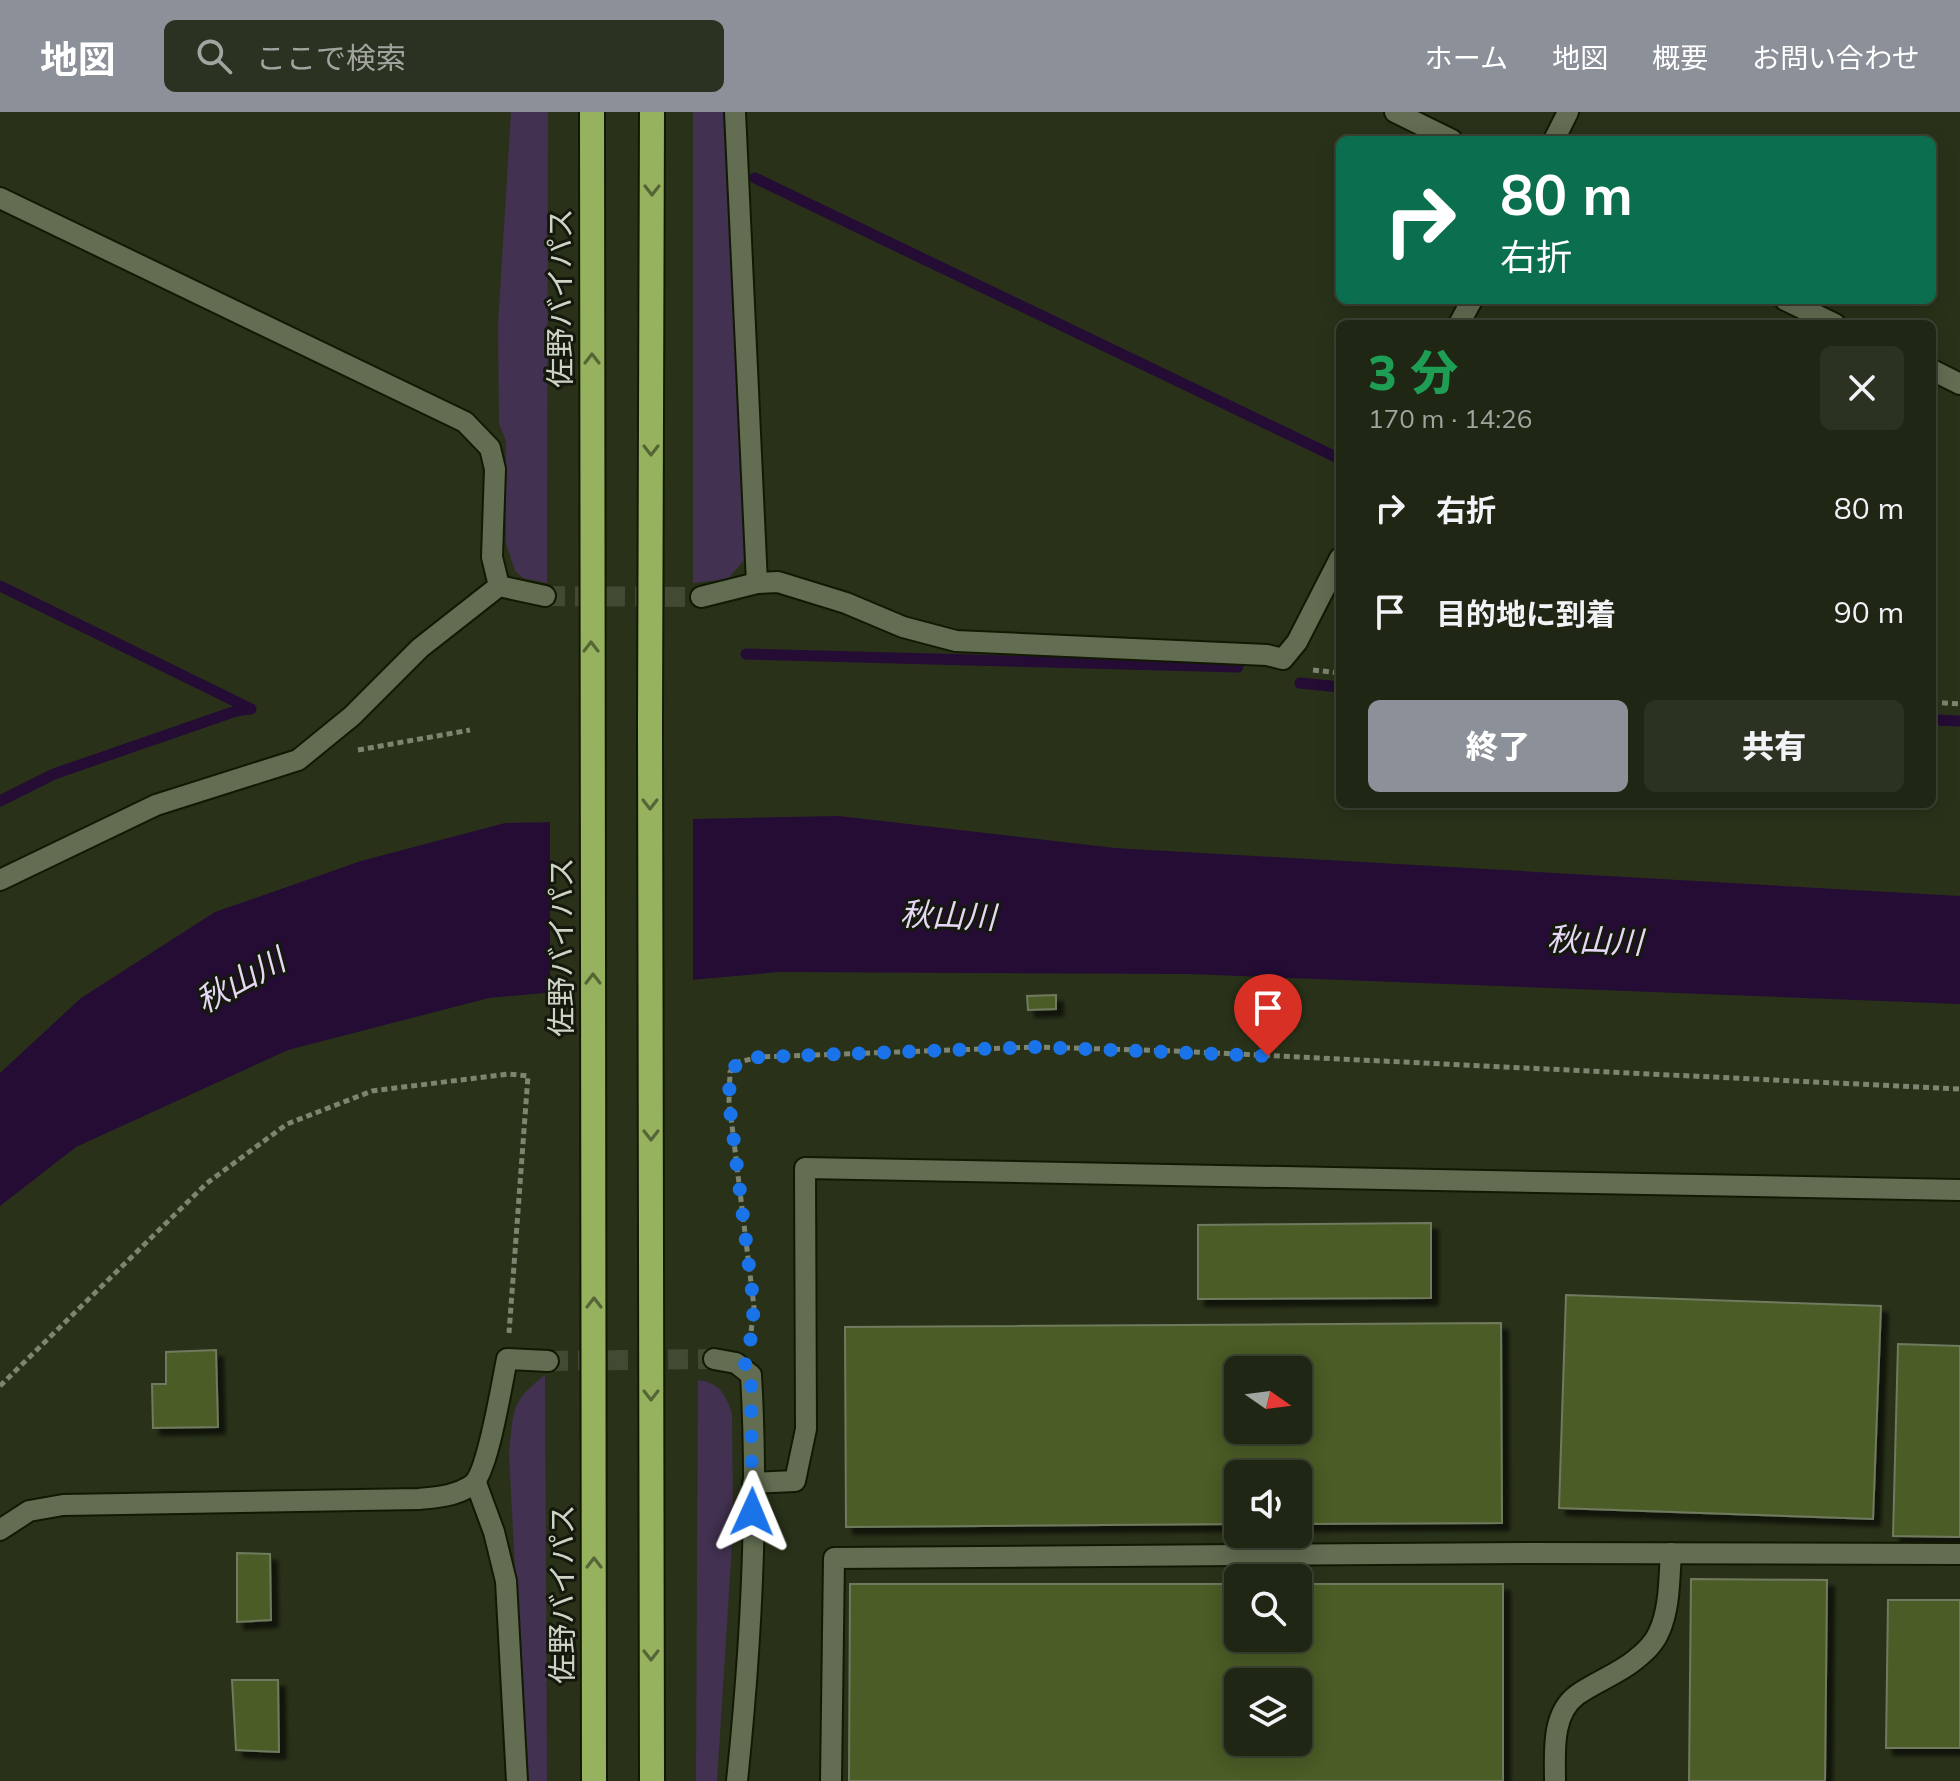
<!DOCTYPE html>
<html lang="ja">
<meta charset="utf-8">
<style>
:root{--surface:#1f2613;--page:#2c3221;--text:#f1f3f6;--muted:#a1a5a0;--line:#3c4333;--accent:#8c9099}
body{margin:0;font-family:Mulish,"Noto Sans JP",sans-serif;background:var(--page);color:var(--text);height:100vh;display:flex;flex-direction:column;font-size:30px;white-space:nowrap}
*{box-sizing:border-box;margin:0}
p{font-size:26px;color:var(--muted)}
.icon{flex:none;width:44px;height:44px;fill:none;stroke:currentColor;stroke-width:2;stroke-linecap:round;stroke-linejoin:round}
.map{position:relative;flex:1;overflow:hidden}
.side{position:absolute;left:1336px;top:208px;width:600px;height:488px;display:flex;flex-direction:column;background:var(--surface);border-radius:12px;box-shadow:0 4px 20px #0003,0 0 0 2px var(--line)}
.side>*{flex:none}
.hud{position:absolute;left:1336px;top:24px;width:600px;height:168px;border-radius:12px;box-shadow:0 4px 20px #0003,0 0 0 2px var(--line);background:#0b6e4f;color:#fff;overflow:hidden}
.needle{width:52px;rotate:104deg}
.buttons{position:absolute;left:1224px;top:1244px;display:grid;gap:16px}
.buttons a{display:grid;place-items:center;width:88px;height:88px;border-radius:12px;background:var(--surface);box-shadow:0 4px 20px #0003,0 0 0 2px var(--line);font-size:40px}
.pin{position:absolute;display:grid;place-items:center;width:68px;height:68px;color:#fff;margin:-82px -34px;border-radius:50% 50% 50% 0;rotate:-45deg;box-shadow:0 0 8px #0007}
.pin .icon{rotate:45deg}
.me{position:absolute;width:88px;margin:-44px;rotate:1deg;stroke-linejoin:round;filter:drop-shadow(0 0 6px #0008)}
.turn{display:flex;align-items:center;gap:28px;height:168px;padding:0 32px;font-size:36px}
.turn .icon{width:104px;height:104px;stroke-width:2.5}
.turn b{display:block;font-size:56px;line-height:68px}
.round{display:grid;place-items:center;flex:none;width:84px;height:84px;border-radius:12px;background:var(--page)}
.head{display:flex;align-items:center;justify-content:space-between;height:136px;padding:0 32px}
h1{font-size:48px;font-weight:800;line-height:60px;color:#1e9e55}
.button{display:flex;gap:16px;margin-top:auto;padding:16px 32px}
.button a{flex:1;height:92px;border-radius:12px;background:var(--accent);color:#fff;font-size:32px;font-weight:800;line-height:92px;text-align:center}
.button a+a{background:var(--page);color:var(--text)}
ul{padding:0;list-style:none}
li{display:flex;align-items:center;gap:24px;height:104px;padding:0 32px}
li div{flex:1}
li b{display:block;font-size:30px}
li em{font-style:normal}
header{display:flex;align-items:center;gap:48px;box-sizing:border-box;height:112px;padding:0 40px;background:var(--accent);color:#fff}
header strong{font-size:38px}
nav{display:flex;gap:44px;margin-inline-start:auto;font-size:28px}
.search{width:560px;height:72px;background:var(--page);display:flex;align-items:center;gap:20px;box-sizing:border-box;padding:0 28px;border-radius:12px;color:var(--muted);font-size:30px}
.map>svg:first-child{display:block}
</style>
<header>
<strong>地図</strong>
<div class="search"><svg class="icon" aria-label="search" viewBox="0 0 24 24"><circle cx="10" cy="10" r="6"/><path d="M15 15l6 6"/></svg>ここで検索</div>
<nav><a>ホーム</a><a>地図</a><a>概要</a><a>お問い合わせ</a></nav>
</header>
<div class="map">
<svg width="1960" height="1669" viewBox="0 0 1960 1669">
<defs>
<filter id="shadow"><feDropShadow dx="7" dy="7" stdDeviation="2" flood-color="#0009"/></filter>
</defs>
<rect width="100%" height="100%" fill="#293219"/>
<!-- green -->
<g fill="#423150">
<path d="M511,0H548L547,471L523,466L515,459L506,431V329L499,312L498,213Z"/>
<path d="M693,0H726L745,447L728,467L693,471Z"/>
<path d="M545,1263L547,1669H526L509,1342C514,1299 509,1291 545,1263Z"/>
<path d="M698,1268C719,1270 726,1283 732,1302L733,1417L717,1669H696Z"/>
</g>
<!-- water -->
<path fill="#240c35" d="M839,704L1115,736L1960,784V892L1189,862L780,860L489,886L288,938L76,1035L0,1094V961L81,886L215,800L361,749L505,711Z"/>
<!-- pier -->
<path fill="#293219" d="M693,703V872L550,884V706Z"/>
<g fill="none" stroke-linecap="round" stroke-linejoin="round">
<!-- stream -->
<g stroke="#240c35" stroke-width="11">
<path d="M755,66L1340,347"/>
<path d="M0,474L251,597"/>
<path d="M746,542L1238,555"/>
<path d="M1300,571L1340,575"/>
<path d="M1932,608L1960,609"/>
<path d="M0,689L54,662L236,599L250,597"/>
</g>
</g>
<!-- building -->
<g fill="#4b5c28" stroke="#707a5e" stroke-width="2" fill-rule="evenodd" filter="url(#shadow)">
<path d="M1056,883V897L1028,898L1027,884Z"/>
<path d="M1431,1111V1186L1198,1187V1113Z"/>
<path d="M1566,1183L1881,1194L1873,1407L1559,1396Z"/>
<path d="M1501,1211L1502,1411L1298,1412V1362H1238V1412L846,1415L845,1215ZM1238,1258H1298V1318H1238Z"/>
<path d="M1898,1232L1960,1234V1425L1893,1424Z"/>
<path d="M216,1238L218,1315L153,1316L152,1272H166V1240Z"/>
<path d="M237,1441L270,1442L271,1508L237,1510Z"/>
<path d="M1691,1467L1827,1468L1825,1669H1689Z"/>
<path d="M850,1472H1238V1526H1298V1472H1503V1669H849ZM1238,1570H1298V1630H1238Z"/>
<path d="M1888,1488H1960V1636H1886Z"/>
<path d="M232,1568H278L279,1640L236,1638Z"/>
</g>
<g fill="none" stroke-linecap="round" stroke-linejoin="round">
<!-- minor-tunnel -->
<g stroke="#424a33" stroke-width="20" stroke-dasharray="20 10" stroke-linecap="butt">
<path d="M545,484L701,485"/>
<path d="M548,1249L714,1247"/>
</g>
<!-- minor casing -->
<g stroke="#121903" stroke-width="24">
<g id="minor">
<path d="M735,0L757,471"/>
<path d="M1395,0L1452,28"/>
<path d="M1554,28L1568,0"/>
<path d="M0,86L465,310L490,336L495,357L492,445L499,474"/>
<path d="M1785,188L1835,212"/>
<path d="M1459,212L1472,188"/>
<path d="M1932,258L1960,272"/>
<path d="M701,485L757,471L778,470L846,491L903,515L956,529L1267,543L1283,547L1297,530L1340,446"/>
<path d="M0,768L156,693L298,648L352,604L420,536L499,474L545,484"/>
<path d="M714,1247L736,1251L751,1263C759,1398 751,1535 737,1669"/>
<path d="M476,1371L494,1420L506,1469L517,1669"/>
<path d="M753,1371L795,1369L806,1317L805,1056L1960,1078"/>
<path d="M0,1418L29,1399L63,1393L419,1387C438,1385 456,1384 472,1373C488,1361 502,1270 507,1247L548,1249"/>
<path d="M831,1669L834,1446L1525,1441L1960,1442"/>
<path d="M1555,1669C1555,1641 1551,1602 1577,1583C1595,1570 1618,1562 1635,1548C1645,1540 1654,1532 1659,1520C1670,1496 1669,1467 1671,1441"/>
</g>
</g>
<!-- highway casing -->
<g stroke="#121903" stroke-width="28">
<g id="highway">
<path d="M592,0L594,1669"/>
<path d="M652,1669L650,614L652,0"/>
</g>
</g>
<!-- path -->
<g stroke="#7d8470" stroke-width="5" stroke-dasharray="6 4" stroke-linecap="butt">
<path d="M1313,558L1340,561"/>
<path d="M1932,590L1960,592"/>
<path d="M358,638L470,618"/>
<path d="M750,1229L754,1195L729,989L730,960L739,950L759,945L1036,935L1175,939L1960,977"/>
<path d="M0,1274L207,1071L287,1012L372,979L508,962L528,964L509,1221"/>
</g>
<!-- minor -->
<use href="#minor" stroke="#636d52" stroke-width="20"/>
<!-- highway -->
<use href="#highway" stroke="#96b25e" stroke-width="24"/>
</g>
<!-- one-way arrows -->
<defs><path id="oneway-chevron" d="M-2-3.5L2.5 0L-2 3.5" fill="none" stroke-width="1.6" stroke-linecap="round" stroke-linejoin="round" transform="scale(2)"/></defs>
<g stroke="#556536">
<use href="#oneway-chevron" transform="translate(652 78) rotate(90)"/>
<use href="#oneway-chevron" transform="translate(592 247) rotate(-90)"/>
<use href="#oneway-chevron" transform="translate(651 338) rotate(90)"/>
<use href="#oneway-chevron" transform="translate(591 535) rotate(-90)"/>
<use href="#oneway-chevron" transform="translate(650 692) rotate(90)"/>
<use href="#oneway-chevron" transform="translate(593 867) rotate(-90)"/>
<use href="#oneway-chevron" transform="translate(651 1023) rotate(90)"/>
<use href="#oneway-chevron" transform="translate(594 1191) rotate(-90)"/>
<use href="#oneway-chevron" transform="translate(651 1283) rotate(90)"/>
<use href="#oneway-chevron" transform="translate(594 1451) rotate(-90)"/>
<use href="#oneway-chevron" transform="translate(651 1543) rotate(90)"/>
</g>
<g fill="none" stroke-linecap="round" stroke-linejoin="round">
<!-- route -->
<path stroke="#1a73e8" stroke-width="14" stroke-dasharray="0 25.2" d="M752,1400L751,1263L744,1257L750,1232L754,1195L729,989L730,960L739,950L759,945L1036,935L1268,944"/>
</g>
<g text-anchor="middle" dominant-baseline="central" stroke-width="6" stroke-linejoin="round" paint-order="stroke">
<!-- street labels -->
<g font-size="30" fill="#ced4c5" stroke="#14180d">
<text transform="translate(560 186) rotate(-90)">佐野バイパス</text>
<text transform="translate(561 835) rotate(-90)">佐野バイパス</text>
<text transform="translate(562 1482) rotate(-90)">佐野バイパス</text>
</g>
<!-- water labels -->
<g font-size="32" font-style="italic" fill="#e6d7f5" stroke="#14180d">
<text transform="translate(948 803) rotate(2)">秋山川</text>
<text transform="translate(1595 828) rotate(2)">秋山川</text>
<text transform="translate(240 868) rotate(-29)">秋山川</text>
</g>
</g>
</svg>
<div class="buttons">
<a><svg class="needle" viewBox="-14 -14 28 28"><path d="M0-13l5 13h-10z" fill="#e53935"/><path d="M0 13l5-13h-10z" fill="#a1a5a0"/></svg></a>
<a><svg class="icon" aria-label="sound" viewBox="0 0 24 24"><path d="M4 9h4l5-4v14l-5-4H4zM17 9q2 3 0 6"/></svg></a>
<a><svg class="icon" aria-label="search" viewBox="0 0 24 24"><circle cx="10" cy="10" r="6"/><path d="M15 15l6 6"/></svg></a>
<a><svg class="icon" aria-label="layers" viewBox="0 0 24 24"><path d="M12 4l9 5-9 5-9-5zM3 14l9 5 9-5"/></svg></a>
</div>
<div class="pin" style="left:1268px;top:944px;background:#d93025"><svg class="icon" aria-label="arrive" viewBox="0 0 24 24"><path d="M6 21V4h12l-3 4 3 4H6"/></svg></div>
<svg class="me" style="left:752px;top:1400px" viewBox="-20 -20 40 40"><path d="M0-17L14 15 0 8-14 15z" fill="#1a73e8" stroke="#fff" stroke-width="4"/></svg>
<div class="hud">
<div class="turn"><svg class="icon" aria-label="right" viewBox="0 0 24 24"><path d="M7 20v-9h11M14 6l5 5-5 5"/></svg><div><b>80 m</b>右折</div></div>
</div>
<section class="side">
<div class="head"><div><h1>3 分</h1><p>170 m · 14:26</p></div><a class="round"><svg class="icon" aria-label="close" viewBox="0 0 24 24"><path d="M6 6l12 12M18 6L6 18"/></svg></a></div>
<ul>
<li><svg class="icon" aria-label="right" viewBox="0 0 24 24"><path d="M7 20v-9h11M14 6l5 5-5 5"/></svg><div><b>右折</b></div><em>80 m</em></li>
<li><svg class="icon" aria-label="arrive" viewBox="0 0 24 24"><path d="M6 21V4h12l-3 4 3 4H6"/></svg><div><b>目的地に到着</b></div><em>90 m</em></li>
</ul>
<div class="button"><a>終了</a><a>共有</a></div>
</section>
</div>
